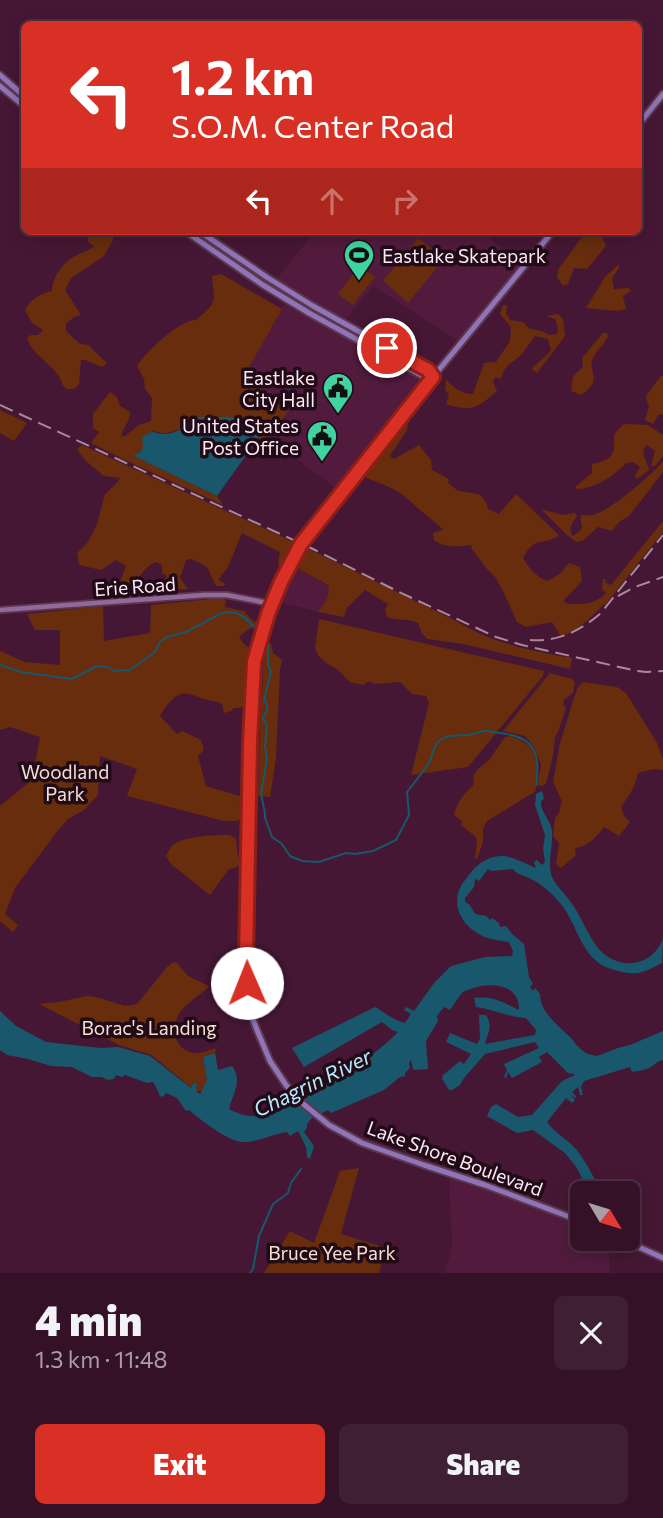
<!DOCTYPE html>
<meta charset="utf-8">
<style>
:root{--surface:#341127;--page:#3f1f33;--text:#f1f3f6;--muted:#a99da7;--line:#4e3144;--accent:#d93025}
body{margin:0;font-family:Commissioner,sans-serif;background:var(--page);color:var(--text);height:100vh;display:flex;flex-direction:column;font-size:26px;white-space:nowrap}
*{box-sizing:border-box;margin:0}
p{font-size:23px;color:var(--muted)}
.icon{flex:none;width:38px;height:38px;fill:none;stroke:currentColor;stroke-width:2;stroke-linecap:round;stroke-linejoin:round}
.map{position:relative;height:1273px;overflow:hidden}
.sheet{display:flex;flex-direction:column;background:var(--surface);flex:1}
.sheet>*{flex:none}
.banner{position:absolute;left:21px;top:21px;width:621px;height:214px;border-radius:10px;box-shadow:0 4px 18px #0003,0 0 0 2px var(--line);background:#d93025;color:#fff;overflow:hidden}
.needle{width:46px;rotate:128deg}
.controls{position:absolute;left:570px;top:1181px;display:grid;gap:14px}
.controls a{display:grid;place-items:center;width:70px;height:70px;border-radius:10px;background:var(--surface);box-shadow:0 4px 18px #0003,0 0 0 2px var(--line);font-size:35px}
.pin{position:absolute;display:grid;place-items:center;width:60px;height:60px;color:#fff;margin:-30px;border:4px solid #fff;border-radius:50%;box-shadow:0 2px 7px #0007}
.me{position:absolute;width:77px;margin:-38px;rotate:359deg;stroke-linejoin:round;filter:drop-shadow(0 0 5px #0008)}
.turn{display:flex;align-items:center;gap:24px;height:147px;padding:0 35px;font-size:32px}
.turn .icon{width:91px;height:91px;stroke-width:2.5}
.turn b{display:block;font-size:49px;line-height:60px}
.lanes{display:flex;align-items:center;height:66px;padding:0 35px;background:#0003;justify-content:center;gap:35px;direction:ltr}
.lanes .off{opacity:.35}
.round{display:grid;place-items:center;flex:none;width:74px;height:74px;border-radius:10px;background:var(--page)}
.headline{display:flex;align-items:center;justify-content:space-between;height:119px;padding:0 35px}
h1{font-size:42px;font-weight:800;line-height:52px}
.button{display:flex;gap:14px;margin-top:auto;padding:14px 35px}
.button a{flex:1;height:80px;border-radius:10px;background:var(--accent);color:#fff;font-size:28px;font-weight:800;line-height:80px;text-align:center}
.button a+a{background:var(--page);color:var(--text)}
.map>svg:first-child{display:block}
</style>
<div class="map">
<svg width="663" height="1273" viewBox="0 0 663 1273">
<rect width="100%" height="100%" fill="#461734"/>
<!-- built -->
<g fill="#521b3d">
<path d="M315,231H481L523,266L460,342L373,286L344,321L276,280Z"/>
<path d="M285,303L428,380L340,491L268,438L288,412L253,381L248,369Z"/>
<path d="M295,567L328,586L329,590L325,602L318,612L281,602L282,595Z"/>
<path d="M449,1178L461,1181L562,1219L583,1228V1239H605L609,1241L610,1273H445L452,1247Z"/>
</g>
<!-- green -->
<g fill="#672d0d">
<path d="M88,231H114L113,240L104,256L71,278L65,290L81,315L74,317L66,324V331L80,344L88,345L107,363L102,367L85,360H81L79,384L74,389H67L63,386C58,365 33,358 27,338L31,335H38L43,330L32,323L25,310C30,300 41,293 52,291C52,278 62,264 73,257C80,253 87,252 94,246L88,242Z"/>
<path d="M586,231H608L603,239L606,246L587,269L574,268L568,284L563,286L557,277L558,270Z"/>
<path d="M418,238L444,259L408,303L383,281Z"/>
<path d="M619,264V268L612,278L614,289L629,288L631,291L623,296L626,309L616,311L586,308L605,277Z"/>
<path d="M365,270L375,277L353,305L338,294L354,273L359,277Z"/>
<path d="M221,274L282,309L248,369L253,381L288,412L268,438L270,440L268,442L258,438L268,423L198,417L181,429L165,434L153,431L141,452L135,454L134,456L217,496L223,505L125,460L91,443L99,432L93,428V414L110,392L117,397L120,406L130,412C131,419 123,428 121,436H125L139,425L151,421L152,398L145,389L144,379L137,366C146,352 179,320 196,320C219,300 214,304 212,276Z"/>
<path d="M503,305H506L507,307L506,313L510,320L523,322L530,329L542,331L549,335L557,334L558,328L555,319L546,316L558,314L563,319L565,336L537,373L532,369C534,365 546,357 551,350L548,339L535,336C531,341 528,346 524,351C516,363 505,362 501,379L495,377L493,382L497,391C477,408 473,412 446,404L449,394L445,390L446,380H447C454,388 462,394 473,394L484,363L496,362L510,341L511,327L500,314Z"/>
<path d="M603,333H607L608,337C604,344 598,349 594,356C585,372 606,378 581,395L571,391L573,376L583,367L582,358Z"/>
<path d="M661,376H663V415L659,414L653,424L645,420L649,407L646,398L647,394Z"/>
<path d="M0,410L27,423L14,441L0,433Z"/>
<path d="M405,421L408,423L407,430L390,456L394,459L419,445L431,460L432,470L449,479L448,483L458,491L479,494L486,502L488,509L499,514L516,494L559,535C541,548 537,533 523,558C529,568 537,578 548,581L561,573L569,563L580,567L582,581L564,600L565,603C580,606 596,604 606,593L602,590L603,579H605L606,583L611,585L663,521V532L605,605H603C588,621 581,627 561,637L552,622L526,627L517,622L503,591L496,578L487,569L471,548L472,545C458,547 445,548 434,540L433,533L443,530C438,524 432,520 426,515C415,507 407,496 395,490C385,484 374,482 364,476L386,445Z"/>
<path d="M624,424L648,425L663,435V456L655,466H651L655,451L647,445C638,453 648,460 649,470L637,479L635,476L640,467L633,462L626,463C614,476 595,489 576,489L575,487L592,473V464C605,461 615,459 614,443C614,439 613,436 616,432C617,430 622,426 624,424Z"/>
<path d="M82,445L298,544L285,568L280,571L278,563L280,552L242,533L228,567L218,580L226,584L222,586H216L207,567L192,559L186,560L180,578L188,589L159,590L167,576L162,573V565L157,562C140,567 137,589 119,593L118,587L126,566L116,560L101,570L79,565L77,553L88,542L97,524L105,494L115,485L120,478L104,476L86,461L77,449Z"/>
<path d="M663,461V471L660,476L629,516L619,522L612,531L598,527L582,541L576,542L567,535L541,509L562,515L575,513L577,516C573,522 567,529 573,536C588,525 579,528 581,515C585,515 589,516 592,515C608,513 653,474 663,461Z"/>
<path d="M305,547L456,621C495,644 528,650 572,658L570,669L463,644L427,639L422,633L418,623C407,618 399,621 387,617L385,610L388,604L365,590L347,608L344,617L318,612C324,604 331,595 328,585L295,567Z"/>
<path d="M221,598L226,600L225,607L244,611L252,620L259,623L246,631L239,637L244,644L254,651L249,705L239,708H234L231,711L224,713L222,704C216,701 212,701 205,699C200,698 195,695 189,694C175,691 167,705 160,716L177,734L182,731L201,740L204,750L198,756L206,786L246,798L245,817L236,821H224L127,796L137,769L100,756L98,795L84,810L68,819L59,829L15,888L5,914L18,925L13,932L0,921V806L32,780L40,737L10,727L0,730V651L25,662L60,665V630H35L27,614L103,606L104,641L150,633L151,605Z"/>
<path d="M319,619L544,671L543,676L468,767L411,775L429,703L426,696L412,694L400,682L375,684L369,681L363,685L350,682L337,669L326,663L318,655L315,648Z"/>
<path d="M265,643H271L273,653L282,660L280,670L276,757L270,797L258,796L261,697C264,679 262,661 265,643Z"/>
<path d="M550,673L572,679L575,682L573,693L564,700L563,705L566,708L558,732L555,737L553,756L546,784L542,786L537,785L541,765L534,747L525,736L503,731Z"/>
<path d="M583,682L617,687L626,693L657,743L663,759V770L654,769L638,773C635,787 629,796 621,807L624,816L630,822L619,836L604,827C597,837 587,847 575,848L576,855L561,868L556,864L559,843L553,836L555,818L559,813L562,801L553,782L560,743L574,698L578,687Z"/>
<path d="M510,736C526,741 538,750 537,768C537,776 534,783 536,791L487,821L483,829V842L477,859L475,858L477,844L476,837L461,825L462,821L454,815C456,804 464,793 473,786L474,782L473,776L477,770L489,760L505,737Z"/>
<path d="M230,835L236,839L238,856L241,865L228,870L210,895L171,864L166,856C168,853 169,849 172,846C181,836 216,835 230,835Z"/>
<path d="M176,962L188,976L209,986L208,988C198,996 186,1003 179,1014C169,1031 177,1055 199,1053C205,1052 210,1050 215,1048L216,1052L203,1057L207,1080L202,1091H196L197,1084L192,1083V1088L151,1055L119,1045L39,1004L59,1002L87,996L96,997L125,1006L137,1004L167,967L172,963Z"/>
<path d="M359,1168L341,1234L386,1248L379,1273H264L290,1231L314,1243L340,1171Z"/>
</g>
<!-- water -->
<g fill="#18576c">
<path d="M198,417H229L269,423L217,496L134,456L135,454L141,452L143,446L142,437C158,428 150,434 165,434C177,434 188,424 198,417Z"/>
<path d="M542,791L544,799L541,801C540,812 551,820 552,831C553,845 548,861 551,874C553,883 568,897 573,905C582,919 588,935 598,948C617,971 653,968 663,938L662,963C639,975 636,976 611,969C581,960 578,924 560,903C553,894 541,884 531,879C524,875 517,875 513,869L491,871L488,869L479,881L475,879L474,887L465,898V902L470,905L475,914L486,916L490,920L492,918L499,923L500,927L506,926L512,934L524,944L529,977L533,984L530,987L533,991L535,988L540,994C540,1013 559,1026 571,1038C574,1042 578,1047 582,1050C586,1054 592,1055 597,1056L618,1048L630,1045L663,1031V1060C657,1061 656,1064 651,1067C646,1070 638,1071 632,1072L630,1067L584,1081L581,1087L583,1095H580L578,1087L572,1092L577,1097L575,1098L570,1094L575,1100L572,1103L566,1098L547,1122C555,1133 567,1139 576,1149C587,1163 594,1178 602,1193H589L577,1168L565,1153L533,1130L517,1133L487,1116L491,1107L496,1104L518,1117L532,1115L562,1081L575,1075L574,1074L568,1073L547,1052L539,1057L542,1062L512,1078L508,1072L506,1078L504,1077L507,1070L504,1064L539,1048L535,1042L485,1054L464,1078L460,1085L452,1090H449L442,1079L443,1075L460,1061L464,1064L471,1054L446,1042L450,1033L477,1044L480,1039L479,1015H486C493,1026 488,1033 485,1044L535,1035L536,1030L526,1018C508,1017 493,1009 476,1007L474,998C493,996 502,1002 519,1010C520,984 492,982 473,988C471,989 465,991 463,992C458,997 454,1005 450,1010L444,1007L437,1016L438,1021L426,1041L428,1069L413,1070L411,1059L409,1064L410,1068L405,1073V1076L400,1077L384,1090L331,1113L328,1110L312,1118L307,1124V1128L304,1132L314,1146L310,1159L307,1157L306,1147L298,1131L290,1136L287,1132C273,1134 255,1143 242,1142C226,1140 201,1120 189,1110L186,1111L177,1098L166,1093L163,1097L160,1096L154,1083L152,1082L147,1083L125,1075L122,1077L116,1075L114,1079L107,1080L102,1077H92L72,1067L51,1066L28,1059L7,1055L0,1050V1011L16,1026L46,1042L101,1048L118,1047L150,1056L191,1088L193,1083L197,1084L196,1091L200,1094L207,1080L203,1057L215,1053L218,1070L232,1066C243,1080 233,1094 229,1109C245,1118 256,1117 274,1114V1110C315,1093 367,1064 398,1032L392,1030L382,1022L304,1067L292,1048L375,1007C386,1013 393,1020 405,1023L411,1014L404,1010L406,1007L414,1011L434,983L451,966L485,957L512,956L513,951L509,942C502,941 495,940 488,938C467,931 450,910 460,888C462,883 466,879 469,875C476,865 488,856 501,856C509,855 527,864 536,868L534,862L537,860L542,865L545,862L543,849L545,835L535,805L536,794Z"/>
</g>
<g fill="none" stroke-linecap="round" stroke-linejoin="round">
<!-- stream -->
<g stroke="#18576c" stroke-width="2">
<path d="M268,643V665L271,671L264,701L267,704V711L263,718L267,726L265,746L267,759L261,794L265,813V818L272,837L282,844L290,856L302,861L319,862L346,853L355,854L373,851L396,840L409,815L407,792C415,782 423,772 430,761C432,756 434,746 438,742C446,734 458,736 468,735C474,734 479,732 484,731C489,730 495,733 500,733C535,737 541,753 536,785"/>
<path d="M0,665L21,672L72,679L97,666L108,667L114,671L130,670L155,652L160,642L167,637L186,632L220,614L227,612L236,613L244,617L254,627"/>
<path d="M250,1273L253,1269L259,1236L273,1204L288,1193L291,1183L301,1169"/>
</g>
<!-- secondary casing -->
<g stroke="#5c384f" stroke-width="8">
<path id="secondary" d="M0,610L204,595H227L272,604"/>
</g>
<!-- primary casing -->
<g stroke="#5c384f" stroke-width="9">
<g id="primary">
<path d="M0,75L24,96"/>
<path d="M0,86L24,106"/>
<path d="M639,124L663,94"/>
<path d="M185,231L263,285L309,313L423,376L433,377"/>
<path d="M199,231L268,278L313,306L428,370L433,377"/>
<path d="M553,231L433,377L301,544L280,582L268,614L254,662L250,743L246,961L249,1009L257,1030L270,1061L286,1085L301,1102L329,1125L362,1143L424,1165L485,1185L583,1222"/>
<path d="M621,1239L663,1258"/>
</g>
</g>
<!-- secondary -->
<use href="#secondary" stroke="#92699b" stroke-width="4.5"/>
<!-- primary -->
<use href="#primary" stroke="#8f74b8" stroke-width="5"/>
<!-- rail -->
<g stroke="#a9899c" stroke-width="2" stroke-dasharray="14 7" stroke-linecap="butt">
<path d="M0,405L313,549L399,592L496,637L522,645L637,671L646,672L663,671"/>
<path d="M618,596L635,587L663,577"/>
<path d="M530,640C558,642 580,631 601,613L663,535"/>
</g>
</g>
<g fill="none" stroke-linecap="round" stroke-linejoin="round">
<!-- route casing -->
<g stroke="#8d1f18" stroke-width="18">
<path id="route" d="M247,983L246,961L250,743L254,662L268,614L281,582L301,544L433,377L428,370L387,348"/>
</g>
<!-- route -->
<use href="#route" stroke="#d93025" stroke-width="12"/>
</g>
<!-- icons -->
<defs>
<g id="stadium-pin" transform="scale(1.575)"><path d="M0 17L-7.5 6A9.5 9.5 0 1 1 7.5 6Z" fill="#40d4a1" stroke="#200b17"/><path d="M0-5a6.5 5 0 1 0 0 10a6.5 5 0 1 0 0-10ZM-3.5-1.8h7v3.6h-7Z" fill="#111"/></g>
<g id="civic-pin" transform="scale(1.575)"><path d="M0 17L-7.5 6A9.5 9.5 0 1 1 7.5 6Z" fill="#40d4a1" stroke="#200b17"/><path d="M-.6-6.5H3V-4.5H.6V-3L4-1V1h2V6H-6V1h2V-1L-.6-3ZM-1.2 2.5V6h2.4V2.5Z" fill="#111"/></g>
</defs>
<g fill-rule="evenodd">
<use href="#stadium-pin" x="359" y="255"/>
<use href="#civic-pin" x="338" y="388"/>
<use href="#civic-pin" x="322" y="436"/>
</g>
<g text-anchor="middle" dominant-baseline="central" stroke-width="7" stroke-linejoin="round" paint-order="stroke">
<!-- poi labels -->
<g font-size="19" fill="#fce9f3" stroke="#200b17" text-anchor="end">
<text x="382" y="255" text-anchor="start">Eastlake Skatepark</text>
<text x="315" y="377">Eastlake<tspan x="315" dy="22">City Hall</tspan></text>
<text x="299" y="425">United States<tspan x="299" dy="22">Post Office</tspan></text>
</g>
<!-- street labels -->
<g font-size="19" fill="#fce9f3" stroke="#200b17">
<text transform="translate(135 586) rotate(-4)">Erie Road</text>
<text transform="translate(455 1158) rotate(20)">Lake Shore Boulevard</text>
</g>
<!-- park labels -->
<g font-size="19" fill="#f5ded4" stroke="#200b17">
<text x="65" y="771">Woodland<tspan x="65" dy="22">Park</tspan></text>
<text x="149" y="1027">Borac's Landing</text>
<text x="332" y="1252">Bruce Yee Park</text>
</g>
<!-- water labels -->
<g font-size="21" font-style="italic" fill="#b8eaff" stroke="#200b17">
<text transform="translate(312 1082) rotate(-26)">Chagrin River</text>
</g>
</g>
</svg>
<div class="controls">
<a><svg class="needle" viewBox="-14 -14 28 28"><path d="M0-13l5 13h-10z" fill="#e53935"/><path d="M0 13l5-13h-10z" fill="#a99da7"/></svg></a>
</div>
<div class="pin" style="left:387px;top:348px;background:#d93025"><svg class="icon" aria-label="arrive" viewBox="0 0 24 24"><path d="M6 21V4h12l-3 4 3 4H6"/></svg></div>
<svg class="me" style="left:247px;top:983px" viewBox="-20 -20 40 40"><circle r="19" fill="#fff"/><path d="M0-13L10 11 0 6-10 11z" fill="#d93025"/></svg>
<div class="banner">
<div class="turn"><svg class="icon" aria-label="left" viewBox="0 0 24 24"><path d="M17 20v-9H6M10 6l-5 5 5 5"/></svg><div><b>1.2 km</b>S.O.M. Center Road</div></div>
<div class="lanes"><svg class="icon" aria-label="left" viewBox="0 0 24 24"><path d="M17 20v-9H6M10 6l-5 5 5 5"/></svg><svg class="icon off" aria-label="ahead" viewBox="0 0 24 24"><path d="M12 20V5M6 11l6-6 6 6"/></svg><svg class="icon off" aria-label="right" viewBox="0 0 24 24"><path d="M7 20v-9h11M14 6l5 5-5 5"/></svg></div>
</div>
</div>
<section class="sheet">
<div class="headline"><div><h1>4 min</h1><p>1.3 km · 11:48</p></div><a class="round"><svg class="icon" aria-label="close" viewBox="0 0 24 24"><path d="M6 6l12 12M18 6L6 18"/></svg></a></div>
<div class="button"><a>Exit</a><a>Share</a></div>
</section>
